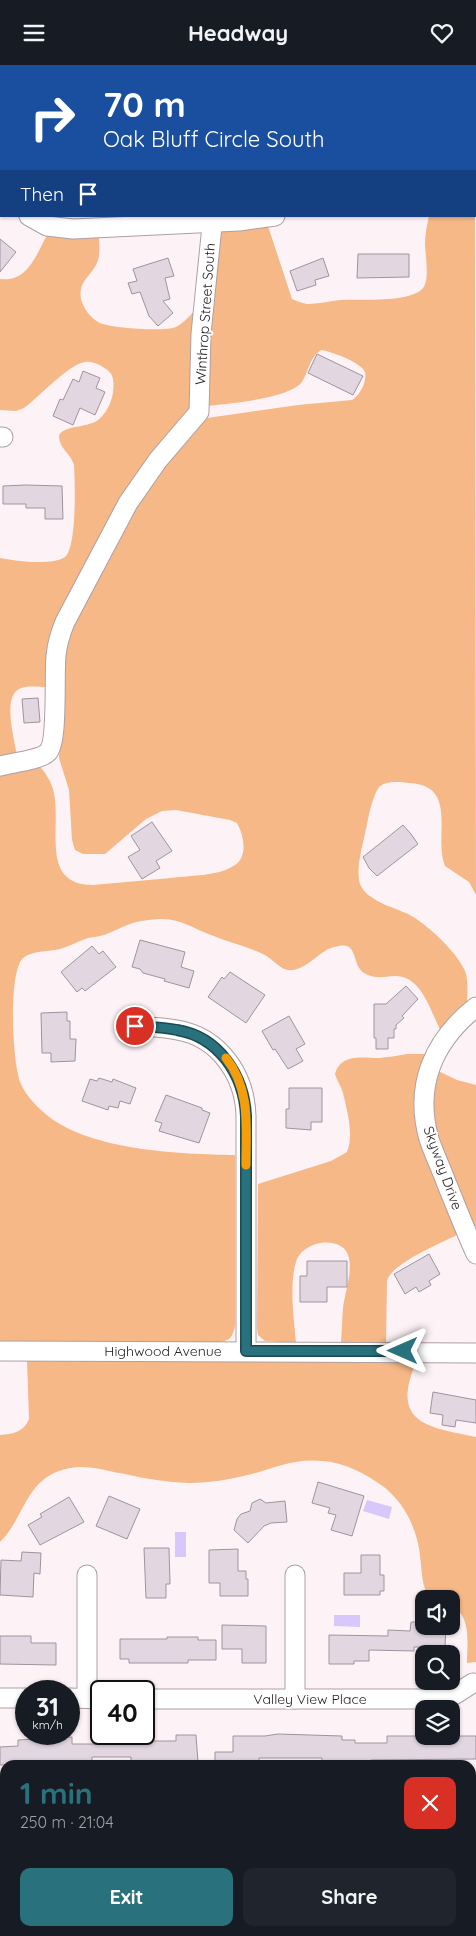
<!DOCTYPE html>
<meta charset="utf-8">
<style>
:root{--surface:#171b24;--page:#20242c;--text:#f1f3f6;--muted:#9ea1a6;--accent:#29717c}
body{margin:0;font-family:Quicksand,sans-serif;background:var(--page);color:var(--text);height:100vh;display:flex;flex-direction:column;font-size:19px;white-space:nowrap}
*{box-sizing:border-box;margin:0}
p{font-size:16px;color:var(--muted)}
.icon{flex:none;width:28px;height:28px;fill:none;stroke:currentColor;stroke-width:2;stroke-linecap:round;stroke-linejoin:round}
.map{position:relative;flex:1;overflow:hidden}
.sheet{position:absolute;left:0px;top:1695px;width:476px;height:176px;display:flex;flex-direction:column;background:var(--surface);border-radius:15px 15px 0 0;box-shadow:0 1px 4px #0004}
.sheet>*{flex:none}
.top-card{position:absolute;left:0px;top:0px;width:476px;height:152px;box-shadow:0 1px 4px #0004;background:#1a4fa0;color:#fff;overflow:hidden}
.buttons{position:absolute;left:415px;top:1525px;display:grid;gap:10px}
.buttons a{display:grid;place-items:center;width:45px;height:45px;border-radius:10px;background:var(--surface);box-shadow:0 1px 4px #0004;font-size:25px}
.speed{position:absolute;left:15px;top:1615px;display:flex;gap:10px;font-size:25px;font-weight:700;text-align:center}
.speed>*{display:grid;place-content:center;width:65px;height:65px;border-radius:50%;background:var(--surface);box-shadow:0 1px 4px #0004;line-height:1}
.speed small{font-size:12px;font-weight:400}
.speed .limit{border:2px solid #111;border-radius:8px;background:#fff;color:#111}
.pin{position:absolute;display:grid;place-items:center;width:42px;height:42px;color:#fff;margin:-21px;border:2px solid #fff;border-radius:50%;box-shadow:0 1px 5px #0007}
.me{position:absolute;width:55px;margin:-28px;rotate:270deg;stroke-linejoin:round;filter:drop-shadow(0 0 4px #0008)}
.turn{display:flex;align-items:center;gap:18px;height:105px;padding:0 20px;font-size:22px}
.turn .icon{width:65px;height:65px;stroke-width:2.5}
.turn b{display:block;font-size:35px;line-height:42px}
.then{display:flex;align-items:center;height:48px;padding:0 20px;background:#0003;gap:10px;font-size:19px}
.round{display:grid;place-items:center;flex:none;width:52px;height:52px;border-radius:10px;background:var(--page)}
.headline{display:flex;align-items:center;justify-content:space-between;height:85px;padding:0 20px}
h1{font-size:30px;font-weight:800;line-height:38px;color:var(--accent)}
.button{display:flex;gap:10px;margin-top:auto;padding:10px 20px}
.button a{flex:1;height:58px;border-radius:10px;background:var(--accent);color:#fff;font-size:20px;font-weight:800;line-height:58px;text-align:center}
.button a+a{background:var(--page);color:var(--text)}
header{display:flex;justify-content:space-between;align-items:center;height:65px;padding:0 20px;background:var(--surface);font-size:22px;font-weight:800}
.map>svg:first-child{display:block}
</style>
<header><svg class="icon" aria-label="menu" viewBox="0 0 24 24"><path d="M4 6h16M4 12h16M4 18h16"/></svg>Headway<svg class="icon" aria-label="heart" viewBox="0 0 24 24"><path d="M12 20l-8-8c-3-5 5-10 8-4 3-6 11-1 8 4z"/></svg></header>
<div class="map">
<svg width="476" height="1871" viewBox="0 0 476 1871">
<rect width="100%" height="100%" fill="#fdf3f6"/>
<!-- forest -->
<g fill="#f6b887">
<path d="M475,149L476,830L469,817L445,801C433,772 459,721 410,718C400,717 387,715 379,722C370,736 368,757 364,773C361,787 356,805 360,819C367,836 393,842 408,849C426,858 457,887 465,906C469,916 467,930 467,940L441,966C430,946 422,910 394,911C384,912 373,914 364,908C350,898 360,874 334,882C318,886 306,907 288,905C278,903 272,893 263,889C246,881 228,877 211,870C194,864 181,854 163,854C150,854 136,856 125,861C119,863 115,866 109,868C103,871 95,872 88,873C79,876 70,881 60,884C49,887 32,885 23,893C8,907 12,1000 21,1019C26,1031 38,1043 48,1051C93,1086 180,1089 235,1090V1261C233,1271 230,1276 220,1277H0V706L37,698C44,706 50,714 53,724C63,760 38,820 93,820C119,818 145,815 171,813C190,810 217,812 235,800C248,792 244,770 237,758L230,755L176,745L162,746L146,754L105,789H83L75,785L72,775L69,725L59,693L63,592L70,566L140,434L200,354L298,340L352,335C358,331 361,326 364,319C365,315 366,311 365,307C361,297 332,287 322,285C310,290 308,308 302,317C289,334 225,339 205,341V297L221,163L267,158L292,234C297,236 301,238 307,239C318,239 330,236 341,235C360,234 411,238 423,223C430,215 425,188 425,178C425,169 427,160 429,151H475Z"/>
<path d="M48,168L99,170C99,180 101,191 96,200C89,213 78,217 81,234C84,244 90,253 100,258C111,263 165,267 176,262C184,258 190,250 197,244L191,345L135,412L47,622C38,622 27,620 19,624C2,633 15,676 17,691L0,695V493C15,496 52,501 65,492C77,482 75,417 74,400C70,387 59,384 59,370C67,358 93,365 103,350C111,341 115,326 113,314C112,308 108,305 103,302C98,299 91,296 85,297C69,299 39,332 24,343L16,346L0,345V214C28,218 37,188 48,168Z"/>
<path d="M407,989H428L421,1010L461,1168C444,1177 391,1198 387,1216L386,1278L341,1277C342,1266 342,1254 343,1243C345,1227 352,1209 349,1193C344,1169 302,1175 296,1197C289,1220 294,1254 296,1278L265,1276L258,1270L257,1263L258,1119L331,1096L347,1087C354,1070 347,1045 343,1028C341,1021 337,1016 335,1009C341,988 362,993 379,993C388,992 397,991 407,989Z"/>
<path d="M436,1005L457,1015L476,1020V1161L471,1163L439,1084L430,1043Z"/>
<path d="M27,1295H417C390,1357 424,1362 476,1372V1597L467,1598C467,1579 472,1550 451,1541V1534H430C421,1521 422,1505 420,1490C417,1464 405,1439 384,1422C366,1409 344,1397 322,1396C297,1393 276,1402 252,1409C232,1414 210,1418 189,1418C167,1417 146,1414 125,1409C102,1405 82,1397 59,1406C25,1418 23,1455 0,1477V1370C13,1369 24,1367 29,1354Z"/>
<path d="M0,1735H5V1866H154L153,1871H9L0,1863Z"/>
</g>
<!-- water -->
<g fill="#d7c7fa">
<path d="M367,1435L392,1442L389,1454L363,1446Z"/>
<rect x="175" y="1467" width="11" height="25"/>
<path d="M334,1550H360V1562L334,1561Z"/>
</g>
<!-- building -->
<g fill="#e2d6e1" stroke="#9f949e">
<path d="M0,174L16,187L0,207Z"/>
<path d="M358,189H409V212L357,213Z"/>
<path d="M168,193L174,211L165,213L170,234L163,236L173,248L158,261L149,251L140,227L132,229L128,218L137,216L133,204Z"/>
<path d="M323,193L329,211L315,215L316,220L297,226L290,206Z"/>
<path d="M317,289L363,311L353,330L308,308Z"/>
<path d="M83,306L100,313L96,323L105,327L95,350L80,343L73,360L53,351L60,334L63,335L73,314L79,317Z"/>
<path d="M26,420L62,421L63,454H45V443H26V439H3V421Z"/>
<path d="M38,633L40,657L24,658L22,634Z"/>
<path d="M152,757L172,786L156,796L160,803L142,814L128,792L140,785L131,771Z"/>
<path d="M403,760L411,769L418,779L377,811L369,803L363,792Z"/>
<path d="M140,875L185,887L181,902L194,906L189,923L164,916L165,914L143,908L140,904L132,902Z"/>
<path d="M92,881L99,889L103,886L116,902L85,926L82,923L77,927L61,907Z"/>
<path d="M230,907L265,930L246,958L208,932L222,912L224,914Z"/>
<path d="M406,921L418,934L402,951L404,953L396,960V964H394V973H388V984H376V973H374V939H386Z"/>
<path d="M67,947V956H70V974H76L75,996L51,997V988H42L41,948Z"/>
<path d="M289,951L305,979L296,984L303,996L288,1004L275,984L273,985L262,966Z"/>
<path d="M99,1013L112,1017L113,1014L136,1023L130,1039L120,1036L118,1043L109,1041L108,1045L82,1036L90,1014L97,1016Z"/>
<path d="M289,1023H322V1057H311V1065L286,1063V1044H289Z"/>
<path d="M166,1030L202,1043V1045L210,1048L199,1078L159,1066L162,1058L155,1056Z"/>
<path d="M429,1189L440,1209L429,1216L431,1220L419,1227L416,1222L405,1229L394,1209Z"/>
<path d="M307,1196H347V1222H327V1237H300V1211H307Z"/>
<path d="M433,1327L476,1335V1358L456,1355L455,1362L442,1360L443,1350L430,1348Z"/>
<path d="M318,1417L364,1431L352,1471L331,1465L336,1450L328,1448L330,1443L312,1438Z"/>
<path d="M109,1431L140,1444L127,1474L96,1461Z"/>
<path d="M69,1432L84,1457L40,1480L28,1460L42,1452L40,1449Z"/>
<path d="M260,1434L266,1438L285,1436L287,1457L271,1458L264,1461L248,1478L234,1465L237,1454L241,1449L250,1446L252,1438Z"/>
<path d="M144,1483H169L170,1519H166V1533H146Z"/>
<path d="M238,1484V1506H246V1514H248V1531H220V1518H209V1485Z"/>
<path d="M22,1487L41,1488L40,1509L34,1508L33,1532L0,1530L1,1495L21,1496Z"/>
<path d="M361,1490H380V1510H384V1526H380V1530H344V1508H361Z"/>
<path d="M411,1557H424V1561H446L445,1582H414V1586L369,1585V1596H354V1599H329V1570L388,1571V1565L410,1566Z"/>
<path d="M222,1560L266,1561V1598H242V1584H222Z"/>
<path d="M0,1571H31V1578H56V1600L0,1599Z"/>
<path d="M167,1572H198V1575H216V1595H188V1598H129V1594H120V1574H167Z"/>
<path d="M278,1669L342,1671V1675H355V1678H387V1671H421V1675L449,1674V1671H476V1694L371,1695V1700H322V1693H259V1700H215V1687H233V1671H265Z"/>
<path d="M176,1670H196L198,1697H179V1700H131V1692H92V1699L0,1700V1682L18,1681V1675L72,1672V1679H103V1671H150V1676H176Z"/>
</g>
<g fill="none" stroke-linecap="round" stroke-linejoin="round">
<!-- minor casing -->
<g stroke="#ae9fa3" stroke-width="21">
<g id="minor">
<path d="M212,0V1"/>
<path d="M0,42L1,47"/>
<path d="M29,151L47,161L73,164L239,156L275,151"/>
<path d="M0,372H3"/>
<path d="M0,701C11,698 41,695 48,687C58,677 54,609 56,591C57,579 60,569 65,557L128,438L158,395L199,347L201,269L213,151"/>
<path d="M476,942C433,976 414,1021 429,1074C434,1089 441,1103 446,1117C456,1141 465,1165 476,1189"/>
<path d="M135,961C149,962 163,962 177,965C219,972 245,1010 246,1051V1286"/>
<path d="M0,1286L476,1288"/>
<path d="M87,1510V1633"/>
<path d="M295,1510V1634"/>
<path d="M0,1633H26"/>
<path d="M69,1633L101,1634"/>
<path d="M144,1634H441L454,1630L473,1618"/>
</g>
</g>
<!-- minor -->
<use href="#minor" stroke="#fff" stroke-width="19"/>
</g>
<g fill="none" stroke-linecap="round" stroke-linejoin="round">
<!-- route casing -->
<g stroke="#1b4951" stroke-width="12">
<path id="route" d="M135,961C149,962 163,962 177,965C219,972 244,1010 246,1051V1286H403"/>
</g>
<!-- route -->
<use href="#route" stroke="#29717c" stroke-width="9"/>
<!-- slow -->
<path stroke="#f59e0b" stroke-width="9" d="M226,993C251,1024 246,1063 246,1100"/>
</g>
<g text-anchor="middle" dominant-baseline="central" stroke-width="4" stroke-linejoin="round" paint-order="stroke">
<!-- street labels -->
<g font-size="14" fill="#272123" stroke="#fff">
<text transform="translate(205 249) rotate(-86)">Winthrop Street South</text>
<text transform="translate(443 1103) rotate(70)">Skyway Drive</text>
<text x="163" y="1286">Highwood Avenue</text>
<text x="310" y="1634">Valley View Place</text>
</g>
</g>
</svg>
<div class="buttons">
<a><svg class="icon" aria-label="sound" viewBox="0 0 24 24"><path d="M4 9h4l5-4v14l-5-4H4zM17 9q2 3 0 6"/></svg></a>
<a><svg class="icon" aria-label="search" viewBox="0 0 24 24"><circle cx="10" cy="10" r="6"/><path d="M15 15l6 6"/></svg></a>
<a><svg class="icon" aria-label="layers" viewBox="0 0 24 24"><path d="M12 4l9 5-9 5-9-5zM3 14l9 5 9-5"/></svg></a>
</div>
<div class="speed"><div>31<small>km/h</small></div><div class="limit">40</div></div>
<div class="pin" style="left:135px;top:961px;background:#d93025"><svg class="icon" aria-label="arrive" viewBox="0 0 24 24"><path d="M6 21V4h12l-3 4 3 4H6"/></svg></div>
<svg class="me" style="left:403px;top:1286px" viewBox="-20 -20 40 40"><path d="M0-17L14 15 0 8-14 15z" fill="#29717c" stroke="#fff" stroke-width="4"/></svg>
<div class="top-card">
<div class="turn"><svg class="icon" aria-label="right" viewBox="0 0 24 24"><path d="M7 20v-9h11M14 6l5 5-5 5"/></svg><div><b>70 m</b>Oak Bluff Circle South</div></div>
<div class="then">Then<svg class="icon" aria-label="arrive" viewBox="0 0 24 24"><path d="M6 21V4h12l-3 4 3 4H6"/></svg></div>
</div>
<section class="sheet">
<div class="headline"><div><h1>1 min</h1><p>250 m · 21:04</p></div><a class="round" style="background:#d93025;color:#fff"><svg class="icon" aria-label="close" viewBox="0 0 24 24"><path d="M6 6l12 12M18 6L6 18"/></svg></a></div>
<div class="button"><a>Exit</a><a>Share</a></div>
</section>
</div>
